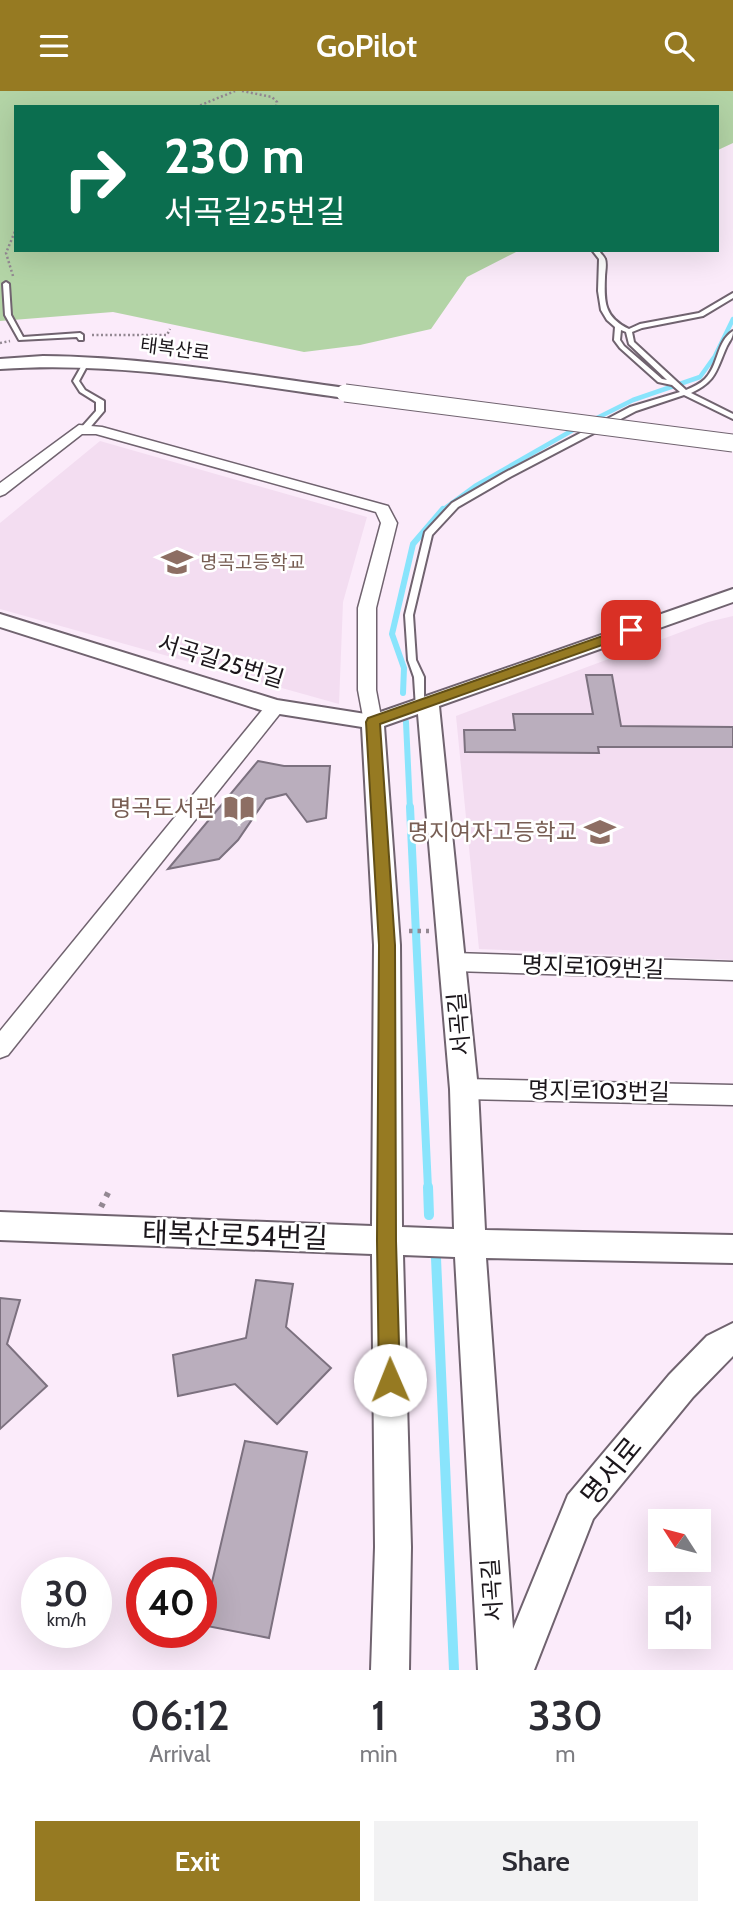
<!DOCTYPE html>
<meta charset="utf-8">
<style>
:root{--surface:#fff;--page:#f2f2f3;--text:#2b2b33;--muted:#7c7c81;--accent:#967a22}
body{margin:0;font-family:Cabin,"Noto Sans KR",sans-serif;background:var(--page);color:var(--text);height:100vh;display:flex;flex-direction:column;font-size:26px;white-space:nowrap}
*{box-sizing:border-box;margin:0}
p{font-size:23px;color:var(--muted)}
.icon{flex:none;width:38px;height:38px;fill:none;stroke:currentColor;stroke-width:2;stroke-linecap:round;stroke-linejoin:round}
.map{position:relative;height:1579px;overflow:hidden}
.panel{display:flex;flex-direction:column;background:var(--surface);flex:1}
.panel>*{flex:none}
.hud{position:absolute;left:14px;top:14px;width:705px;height:147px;border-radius:0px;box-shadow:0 7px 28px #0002;background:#0b6e4f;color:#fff;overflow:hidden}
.needle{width:46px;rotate:306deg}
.fabs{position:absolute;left:648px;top:1418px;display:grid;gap:14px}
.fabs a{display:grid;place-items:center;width:63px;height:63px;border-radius:0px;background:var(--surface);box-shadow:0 7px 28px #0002;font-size:35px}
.speed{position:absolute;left:21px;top:1466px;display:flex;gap:14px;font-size:35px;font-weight:700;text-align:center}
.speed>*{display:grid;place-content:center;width:91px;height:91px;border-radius:50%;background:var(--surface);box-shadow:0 7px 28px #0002;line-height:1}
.speed small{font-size:18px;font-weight:400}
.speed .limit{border:10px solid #d22;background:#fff;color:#111}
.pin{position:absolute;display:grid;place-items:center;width:60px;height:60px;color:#fff;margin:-30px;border-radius:14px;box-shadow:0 4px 10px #0006}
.me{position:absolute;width:77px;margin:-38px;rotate:359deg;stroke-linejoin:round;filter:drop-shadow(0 0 5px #0008)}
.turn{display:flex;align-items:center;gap:24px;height:147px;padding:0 35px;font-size:32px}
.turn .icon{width:91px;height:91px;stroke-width:2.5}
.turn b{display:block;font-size:49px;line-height:60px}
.eta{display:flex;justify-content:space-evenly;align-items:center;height:119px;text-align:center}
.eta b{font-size:42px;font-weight:600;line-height:49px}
.cta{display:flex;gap:14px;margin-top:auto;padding:14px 35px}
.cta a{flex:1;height:80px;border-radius:0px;background:var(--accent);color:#fff;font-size:28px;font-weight:600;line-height:80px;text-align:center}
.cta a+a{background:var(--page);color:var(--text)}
header{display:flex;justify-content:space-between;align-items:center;height:91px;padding:0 35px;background:var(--accent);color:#fff;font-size:32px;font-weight:600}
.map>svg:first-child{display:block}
</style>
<header><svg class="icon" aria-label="menu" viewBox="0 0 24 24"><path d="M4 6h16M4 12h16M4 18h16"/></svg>GoPilot<svg class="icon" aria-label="search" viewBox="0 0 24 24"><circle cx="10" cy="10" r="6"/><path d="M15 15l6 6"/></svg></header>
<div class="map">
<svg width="733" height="1579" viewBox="0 0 733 1579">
<rect width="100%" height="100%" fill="#fbebfa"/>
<!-- built -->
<g fill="#f3ddf1">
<path d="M100,350L367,426L343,511L339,613L0,518V432Z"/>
<path d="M733,525V869L479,858L456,625L708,531Z"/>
</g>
<!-- green -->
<path fill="#b3d4a6" d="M0,0H733V52L718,59V16H16V159H520L467,186L431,238L360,254L304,261L113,221L0,230Z"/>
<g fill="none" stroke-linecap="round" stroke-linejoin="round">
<!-- stream-far3 -->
<g stroke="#89e4fc" stroke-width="4.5">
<path d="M591,330L633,309L700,286L715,265L733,228"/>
<path d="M441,420L475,395L580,335"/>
</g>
<!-- stream-far2 -->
<g stroke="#89e4fc" stroke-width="6">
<path d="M403,602L404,577L392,543L413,453L443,418"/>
<path d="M406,631L410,718"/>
</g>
<!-- stream-far1 -->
<path stroke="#89e4fc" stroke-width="8" d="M410,716L428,1097"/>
<!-- stream -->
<g stroke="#89e4fc" stroke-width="10">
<path d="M428,1096L429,1124"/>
<path d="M436,1167L454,1579"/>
</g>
</g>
<!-- building -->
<g fill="#baaebd" stroke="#7c717f" stroke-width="2">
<path d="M586,584H612L621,635L733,636V656H598L599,662L465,661L464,639H515L513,623H593Z"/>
<path d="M258,670L284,675H330L326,727L307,731L286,703L266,708L238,749L219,768L168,778Z"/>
<path d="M256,1189L293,1193L286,1236L331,1277L277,1333L235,1293L178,1305L173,1264L246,1247Z"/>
<path d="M0,1207L20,1209L7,1253L47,1295L0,1338Z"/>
<path d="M245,1350L307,1361L269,1547L202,1534Z"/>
</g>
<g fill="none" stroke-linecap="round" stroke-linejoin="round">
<!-- service casing -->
<g stroke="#70636f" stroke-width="4">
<g id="service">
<path d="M592,159H598C599,160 605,167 605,168C607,173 605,181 605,186C604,211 604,226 629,238L640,233L699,222L733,202V207L703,225L642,237L632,241L634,251L686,299C693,296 700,293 705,288C719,274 716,251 733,240C733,247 730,249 727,255C716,279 717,290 691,302L733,323V328L684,304L636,320L510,386L458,416L432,444L413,524L416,569L424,586V615L419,618L416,617L414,586L408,569L405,524L425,441L452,412L504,382L630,316L680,301L672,294L658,291L620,257L614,249L615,236L607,229L601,219L598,200L599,168ZM621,239L626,241L629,253L667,289L662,288L624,255L620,249Z"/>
<path d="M6,191L9,193L11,224L23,246L80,242L83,244V249H79L77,246L19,249L5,224L3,193Z"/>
<path d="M81,276L86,277L79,290L85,299L104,310V320L87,340H84L80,338L96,320V311L80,301L73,290Z"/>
</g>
</g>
<!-- minor casing -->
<g stroke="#70636f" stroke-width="3">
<g id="minor">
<path d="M79,334L102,336L388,415L397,432L376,517V599L382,631L380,635H366L364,631L358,599V517L381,432L376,421L96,343H82L5,403L0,405V392Z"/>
<path d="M275,610L282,612L284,616L282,620L8,964L0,967V940L268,612Z"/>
<path d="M454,862L733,871V889L454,880L446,877L443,871L446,865Z"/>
<path d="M464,988L733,994V1014L464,1008L456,1005L452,998L456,991Z"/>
</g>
</g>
<!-- tertiary casing -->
<g stroke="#70636f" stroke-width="4">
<g id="tertiary">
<path d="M43,265C145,266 244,283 345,297L353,302L345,307C230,291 117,270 0,278V268Z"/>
<path d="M733,498V511L439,615L478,998L485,1139L733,1144V1172L486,1167L513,1538L568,1404L669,1284L707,1245L733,1232V1265L693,1306L593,1428L534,1579H478L455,1166L403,1164L411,1456L409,1579H371L375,1456L372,1163L0,1149V1121L372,1135L374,854L362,636L267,621L0,536V523L277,609L372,624ZM418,623L450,998L454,1138L402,1136L400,854L384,635Z"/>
</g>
</g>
<!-- path-far2 -->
<g stroke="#938892" stroke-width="2.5" stroke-dasharray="2 2.5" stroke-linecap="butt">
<path d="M242,0L272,6L277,11L276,16"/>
<path d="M196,16L235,0"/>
<path d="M13,185L6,162L16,138"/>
<path d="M92,244H167L170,238"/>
<path d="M0,252L10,250"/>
</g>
<!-- path-far1 -->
<path stroke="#938892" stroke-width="4.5" stroke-dasharray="3.5 5" stroke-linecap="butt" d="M409,840H429"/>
<!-- path -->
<path stroke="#938892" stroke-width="6" stroke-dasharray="4.5 7" stroke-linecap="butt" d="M101,1116L110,1098"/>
<!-- service -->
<use href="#service" fill="#fff" fill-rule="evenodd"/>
<!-- minor -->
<use href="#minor" fill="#fff" fill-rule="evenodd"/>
<!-- tertiary -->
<use href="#tertiary" fill="#fff" fill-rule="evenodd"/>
<!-- tertiary-bridge casing -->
<g stroke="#70636f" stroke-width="19" stroke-linecap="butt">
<path id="tertiary-bridge" d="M345,302L733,352"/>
</g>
<!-- tertiary-bridge -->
<use href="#tertiary-bridge" stroke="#fff" stroke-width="17"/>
</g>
<!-- route -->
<path fill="#967a22" stroke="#624f16" stroke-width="2" d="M631,535L638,539L636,542L380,633L395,854L396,1150L400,1289L397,1296L390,1299L382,1296L379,1289L377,1150L379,854L366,631L368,627Z"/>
<!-- icons -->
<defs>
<g id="school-bare" transform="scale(2.415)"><path d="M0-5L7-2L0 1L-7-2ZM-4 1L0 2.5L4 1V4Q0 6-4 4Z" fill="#8d6e63" stroke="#fff" stroke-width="2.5" paint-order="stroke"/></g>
<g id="library-bare" transform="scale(2.415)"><path d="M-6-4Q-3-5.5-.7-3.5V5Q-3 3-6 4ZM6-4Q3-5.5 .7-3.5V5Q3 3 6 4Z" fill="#8d6e63" stroke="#fff" stroke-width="2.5" paint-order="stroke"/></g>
</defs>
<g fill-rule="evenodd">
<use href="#school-bare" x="177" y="471"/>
<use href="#library-bare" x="239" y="717"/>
<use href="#school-bare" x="600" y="741"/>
</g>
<g text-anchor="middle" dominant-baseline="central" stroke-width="5" stroke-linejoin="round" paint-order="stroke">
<!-- far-street labels -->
<g font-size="19" fill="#1b161b" stroke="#fff">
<text transform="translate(175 258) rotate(7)">태복산로</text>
</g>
<!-- far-education labels -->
<g font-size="19" fill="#785e54" stroke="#fff" text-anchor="start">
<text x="200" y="471">명곡고등학교</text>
</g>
<!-- street labels -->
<g font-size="23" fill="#1b161b" stroke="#fff">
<text transform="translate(221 570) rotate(17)">서곡길25번길</text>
<text transform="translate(593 876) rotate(2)">명지로109번길</text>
<text transform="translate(459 933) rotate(-95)">서곡길</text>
<text transform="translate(599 1000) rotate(1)">명지로103번길</text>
<text transform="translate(492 1499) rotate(-94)">서곡길</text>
</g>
<!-- education labels -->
<g font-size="23" fill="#785e54" stroke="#fff" text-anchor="end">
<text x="216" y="717">명곡도서관</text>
<text x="577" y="741">명지여자고등학교</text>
</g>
<!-- near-street labels -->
<g font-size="28" fill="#1b161b" stroke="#fff">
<text transform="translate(235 1144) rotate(2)">태복산로54번길</text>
<text transform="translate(611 1380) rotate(-51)">명서로</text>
</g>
</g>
</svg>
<div class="fabs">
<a><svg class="needle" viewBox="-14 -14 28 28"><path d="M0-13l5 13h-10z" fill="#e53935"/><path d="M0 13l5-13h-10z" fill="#7c7c81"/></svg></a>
<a><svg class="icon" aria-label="sound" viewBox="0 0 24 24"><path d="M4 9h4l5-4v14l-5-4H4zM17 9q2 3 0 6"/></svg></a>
</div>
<div class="speed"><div>30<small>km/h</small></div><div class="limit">40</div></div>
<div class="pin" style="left:631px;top:539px;background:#d93025"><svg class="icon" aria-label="arrive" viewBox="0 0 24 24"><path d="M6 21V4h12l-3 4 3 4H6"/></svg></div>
<svg class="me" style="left:390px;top:1289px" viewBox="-20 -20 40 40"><circle r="19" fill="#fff"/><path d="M0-13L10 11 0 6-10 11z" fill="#967a22"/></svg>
<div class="hud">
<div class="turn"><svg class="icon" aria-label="right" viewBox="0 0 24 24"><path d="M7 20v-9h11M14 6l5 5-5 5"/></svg><div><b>230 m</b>서곡길25번길</div></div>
</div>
</div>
<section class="panel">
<div class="eta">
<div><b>06:12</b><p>Arrival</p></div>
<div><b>1</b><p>min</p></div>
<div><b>330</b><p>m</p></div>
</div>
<div class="cta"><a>Exit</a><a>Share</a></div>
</section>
